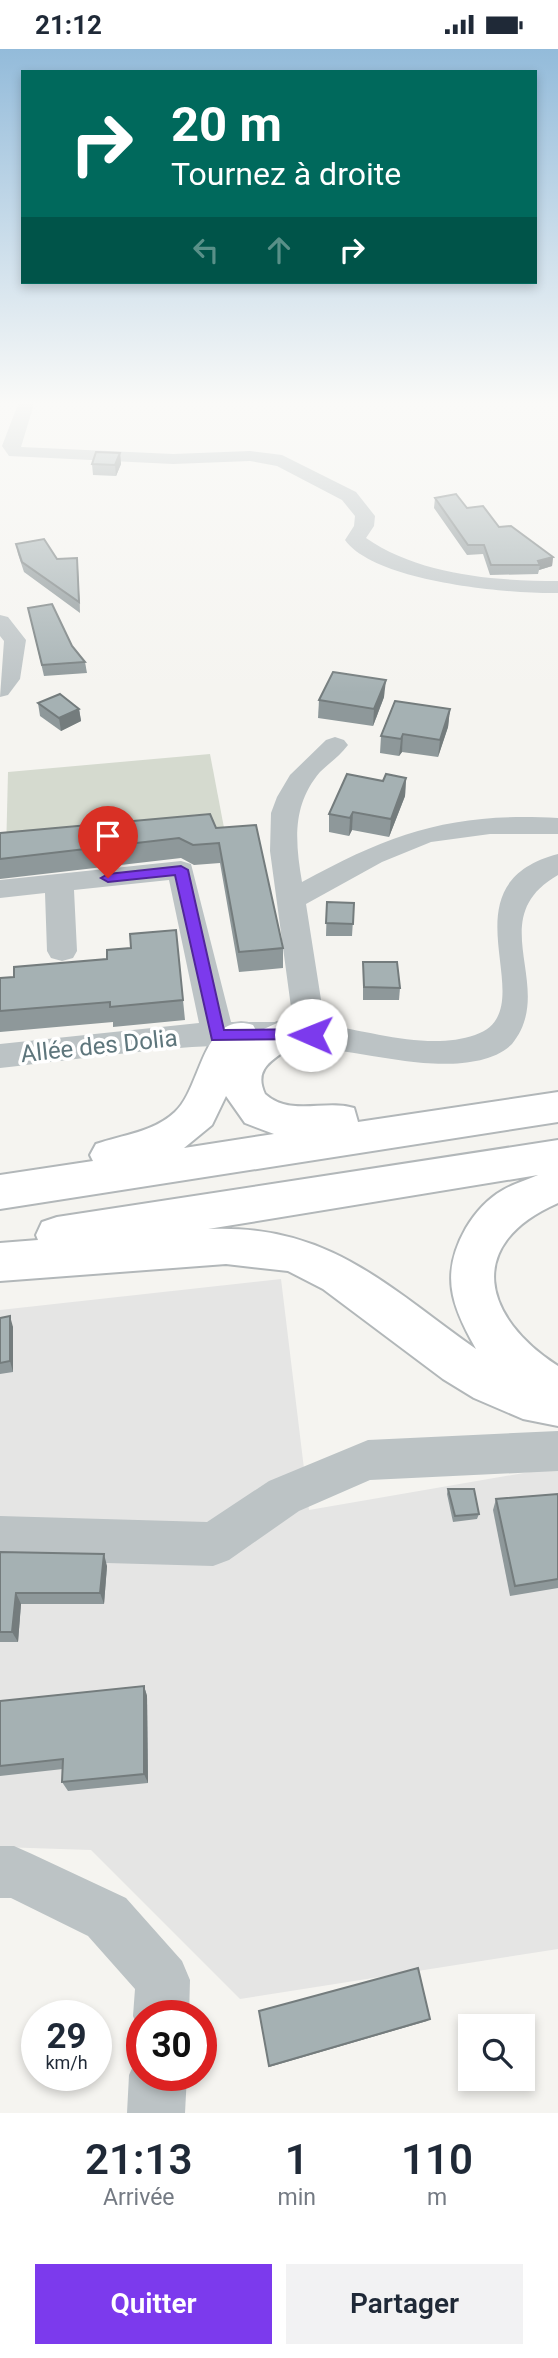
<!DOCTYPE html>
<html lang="fr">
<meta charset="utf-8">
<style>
:root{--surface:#fff;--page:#f2f2f3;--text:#1f2937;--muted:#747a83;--accent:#7c3aed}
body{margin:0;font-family:Roboto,sans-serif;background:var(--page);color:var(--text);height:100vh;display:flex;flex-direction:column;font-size:26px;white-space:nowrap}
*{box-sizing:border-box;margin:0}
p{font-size:23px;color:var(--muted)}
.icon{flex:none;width:38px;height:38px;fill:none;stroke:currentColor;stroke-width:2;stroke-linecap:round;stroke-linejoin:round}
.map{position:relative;height:2064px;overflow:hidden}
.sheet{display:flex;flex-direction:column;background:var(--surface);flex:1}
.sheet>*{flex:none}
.guide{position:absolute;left:21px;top:21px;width:516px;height:214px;border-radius:0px;box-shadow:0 4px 10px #0003;background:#00695c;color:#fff;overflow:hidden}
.controls{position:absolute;left:458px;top:1965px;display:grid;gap:14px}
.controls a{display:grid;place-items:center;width:77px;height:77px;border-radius:0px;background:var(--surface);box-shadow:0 4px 10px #0003;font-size:35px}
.speed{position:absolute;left:21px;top:1951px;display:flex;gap:14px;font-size:35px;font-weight:700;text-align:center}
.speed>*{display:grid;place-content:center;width:91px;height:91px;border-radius:50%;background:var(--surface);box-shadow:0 4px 10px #0003;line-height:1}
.speed small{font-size:18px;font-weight:400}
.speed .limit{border:10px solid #d22;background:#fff;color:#111}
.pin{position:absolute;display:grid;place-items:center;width:60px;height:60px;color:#fff;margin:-72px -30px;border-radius:50% 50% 50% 0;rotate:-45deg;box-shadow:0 0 7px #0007}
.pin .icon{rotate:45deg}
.me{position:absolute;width:77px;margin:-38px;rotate:271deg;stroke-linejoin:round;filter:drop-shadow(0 0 5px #0008)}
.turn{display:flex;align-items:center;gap:24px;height:147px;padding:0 35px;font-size:32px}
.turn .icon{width:91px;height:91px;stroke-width:2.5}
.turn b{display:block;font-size:49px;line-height:60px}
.lanes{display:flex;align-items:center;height:66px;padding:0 35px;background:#0003;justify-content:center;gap:35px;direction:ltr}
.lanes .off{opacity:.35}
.eta{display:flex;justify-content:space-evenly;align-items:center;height:119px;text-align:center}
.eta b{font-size:42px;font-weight:600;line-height:49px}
.cta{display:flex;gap:14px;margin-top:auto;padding:14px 35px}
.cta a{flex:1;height:80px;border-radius:0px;background:var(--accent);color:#fff;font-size:28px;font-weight:600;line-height:80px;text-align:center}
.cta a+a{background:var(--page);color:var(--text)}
.status{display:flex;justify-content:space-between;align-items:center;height:49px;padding:0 35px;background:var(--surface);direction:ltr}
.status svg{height:19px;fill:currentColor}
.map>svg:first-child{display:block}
</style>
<div class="status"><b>21:12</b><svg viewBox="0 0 49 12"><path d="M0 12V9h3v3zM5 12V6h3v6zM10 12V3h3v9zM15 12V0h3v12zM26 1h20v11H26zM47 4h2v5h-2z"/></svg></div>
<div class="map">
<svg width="558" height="2064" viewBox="0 0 558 2064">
<rect width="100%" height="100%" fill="#f5f4f0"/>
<!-- built -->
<path fill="#e5e5e4" d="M281,1230L309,1461L558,1418V1900L240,1950L91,1801L0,1798V1261Z"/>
<!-- green -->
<path fill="#d5dacf" d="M210,705L225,784L6,804L8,723Z"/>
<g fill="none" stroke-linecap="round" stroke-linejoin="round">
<!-- highway casing -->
<g stroke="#b2b7b9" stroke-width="4">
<g id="highway">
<path d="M284,971L297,975L303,985C290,1007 249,1011 265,1045C291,1068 324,1050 354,1059L358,1073L558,1043V1073L0,1160V1126L93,1112L90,1106L96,1095C122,1086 154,1083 175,1063C202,1039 202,961 253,976L257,983ZM226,1047L245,1074L274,1085L184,1099L212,1076Z"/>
<path d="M558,1091V1154C464,1195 482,1268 558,1317V1377L523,1370L474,1349L443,1330L323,1240L288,1222L226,1215L0,1232V1194L38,1191L36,1186L42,1173L57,1168ZM538,1126C527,1131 513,1135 503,1141C487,1150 475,1164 466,1179C440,1225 451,1256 476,1300C384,1235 328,1175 208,1180Z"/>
</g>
</g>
<!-- minor -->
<g fill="#bcc3c5" fill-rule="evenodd">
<path d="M18,355H34L21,398L173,405L250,402L282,406L356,443L375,467L374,477L366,489C419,526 495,532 558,532V544C509,545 375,533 345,491L354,477L355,467L342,451L277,417L250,412L173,415L9,407L2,397Z"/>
<path d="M0,566L8,568L26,591L20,630L8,646L0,648L4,592L0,587Z"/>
<path d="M335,688L344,691L348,696C340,707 329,714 320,723C292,756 295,792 302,833C393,783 453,763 558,769V785H490L431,793L382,813L306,855L325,976C371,982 429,1002 475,986C549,961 436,837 558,805V826C481,870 558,938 512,995C488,1019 436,1016 405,1012C361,1006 318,996 274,996C183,994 91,1009 0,1019V995L199,974L169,831L74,841L77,902L73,909L62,912L51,909L47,902L45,844L0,849V831L181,812L191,815L231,973H293L270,802L271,764L277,748L290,726L326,691Z"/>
<path d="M558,1382V1422L370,1431L299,1462L229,1511L213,1517L0,1511V1467L207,1473L269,1432L368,1391Z"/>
<path d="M0,1797H14L32,1805L126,1849L182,1912L190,1931L189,1967H142L141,1987L133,1967L135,1940L88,1887L11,1849H0Z"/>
<path d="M142,2004V2026H187L185,2064H127L129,2026L138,2006Z"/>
</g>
<!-- highway -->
<use href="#highway" fill="#fff" fill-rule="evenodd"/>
</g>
<!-- wall -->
<g fill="#8e989a">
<path d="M120,404L121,415L116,427L93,426L92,415Z"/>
<path d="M435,449L467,459L553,508L552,517L539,521L538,525L490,526L483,505L467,506L434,459Z"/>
<path d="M16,495L57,510L77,509L80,564L24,523L18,505Z"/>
<path d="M28,559L72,597L85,613L87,624L44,627Z"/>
<path d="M384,648L373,677L318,669L319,651Z"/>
<path d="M38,654L79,660L81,672L61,682L40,667Z"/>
<path d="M450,660L448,678L438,708L402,703L399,707L380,704L381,687Z"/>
<path d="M406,729L405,747L389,788L352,781L349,787L329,783V765L383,732Z"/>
<path d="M216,779L283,899V919L239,923L220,814L194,816L181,809L0,830V784Z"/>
<path d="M327,853L354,854L352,887H326Z"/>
<path d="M363,913L400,939L399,951H363Z"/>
<path d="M0,929L183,951L185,971L113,978V973L0,983Z"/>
<path d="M0,1269L13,1278V1323L0,1325Z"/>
<path d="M448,1440L479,1465L477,1470L453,1473L447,1445Z"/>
<path d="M558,1445V1539L510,1547L493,1461L496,1450Z"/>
<path d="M0,1503L107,1517L104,1555H21L18,1593H0Z"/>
<path d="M144,1637L147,1647L148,1734L68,1742L62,1733L63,1720L0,1727V1652Z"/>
</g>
<!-- shaded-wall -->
<g fill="#747c7d">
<path d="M120,404L121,415L116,427L115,416Z"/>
<path d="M553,508L552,517L539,521L540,516L538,512Z"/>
<path d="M77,509L78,520L80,564L79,553Z"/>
<path d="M386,631L384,648L373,677L374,660Z"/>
<path d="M79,660L81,672L61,682L59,669Z"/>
<path d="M450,660L448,678L438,708L440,691Z"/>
<path d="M403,685L402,703L399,707L401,690Z"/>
<path d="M406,729L405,747L389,788L391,770Z"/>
<path d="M353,763L352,781L349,787L350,769Z"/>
<path d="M10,1267L13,1278V1323L10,1312Z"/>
<path d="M104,1505L107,1517L104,1555L100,1544Z"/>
<path d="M16,1544L21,1555L18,1593L12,1583Z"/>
<path d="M144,1637L147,1647L148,1734L144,1725Z"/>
<path d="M430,1970L427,1972L269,2018V2017Z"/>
</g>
<!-- building -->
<g fill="#a5b1b3" stroke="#747c7d" stroke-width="2">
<path d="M96,403L120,404L115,416L92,415Z"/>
<path d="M456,445L467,459L483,457L499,478L511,477L553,508L538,512L540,516H491L484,496H468L435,449Z"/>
<path d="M44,490L57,510L77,509L79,553L22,513L16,495Z"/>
<path d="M52,555L72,597L85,613L42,616L28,559Z"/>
<path d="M333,623L386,631L374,660L319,651Z"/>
<path d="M60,645L79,660L59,669L38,654Z"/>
<path d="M395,652L450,660L440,691L403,685L401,690L381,687Z"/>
<path d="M347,725L383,732L386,725L406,729L391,770L353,763L350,769L329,765Z"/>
<path d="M210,765L216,779L256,776L283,899L239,903L219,794L193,796L179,789L0,810V784Z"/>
<path d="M327,853L354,854L353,875L326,874Z"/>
<path d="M176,881L183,951L110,958V953L0,962V929L14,928V918L107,910V901L131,899L130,885Z"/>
<path d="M363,913H397L400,939L364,938Z"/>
<path d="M10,1267V1312L0,1314V1269Z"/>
<path d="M448,1440H474L479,1465L455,1467Z"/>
<path d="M558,1445V1530L515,1537L496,1450Z"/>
<path d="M0,1503L104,1505L100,1544H16L12,1583H0Z"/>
<path d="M144,1637V1725L62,1733L63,1710L0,1717V1652Z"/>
<path d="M418,1919L430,1970L269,2017L259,1962Z"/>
</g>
<!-- sky -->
<linearGradient id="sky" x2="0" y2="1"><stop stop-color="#93bbda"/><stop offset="0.55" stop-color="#fafaf8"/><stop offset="1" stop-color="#fafaf8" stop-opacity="0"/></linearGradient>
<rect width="558" height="644" fill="url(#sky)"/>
<!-- route -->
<path fill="#7c3aed" stroke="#51269a" stroke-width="2" d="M181,817L188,821L224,981L311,980L316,982V990L212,991L175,826L108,833L101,829L108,825Z"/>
<g text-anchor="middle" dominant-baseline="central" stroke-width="7" stroke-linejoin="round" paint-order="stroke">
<!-- street labels -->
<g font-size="24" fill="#5e767c" stroke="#fff">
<text transform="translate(99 997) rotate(-6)">Allée des Dolia</text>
</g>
</g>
</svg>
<div class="controls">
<a><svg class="icon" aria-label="search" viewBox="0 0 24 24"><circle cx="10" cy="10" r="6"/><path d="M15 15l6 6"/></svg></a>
</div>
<div class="speed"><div>29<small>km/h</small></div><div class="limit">30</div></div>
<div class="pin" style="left:108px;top:829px;background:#d93025"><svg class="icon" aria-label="arrive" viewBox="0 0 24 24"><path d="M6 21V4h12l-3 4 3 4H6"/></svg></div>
<svg class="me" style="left:311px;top:986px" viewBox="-20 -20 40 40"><circle r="19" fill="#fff"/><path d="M0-13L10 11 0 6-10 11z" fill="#7c3aed"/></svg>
<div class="guide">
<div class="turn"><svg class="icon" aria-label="right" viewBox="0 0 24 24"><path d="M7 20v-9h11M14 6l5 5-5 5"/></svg><div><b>20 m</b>Tournez à droite</div></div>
<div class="lanes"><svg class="icon off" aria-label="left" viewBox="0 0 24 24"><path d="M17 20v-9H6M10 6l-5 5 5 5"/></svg><svg class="icon off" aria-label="ahead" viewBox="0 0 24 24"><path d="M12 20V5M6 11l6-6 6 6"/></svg><svg class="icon" aria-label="right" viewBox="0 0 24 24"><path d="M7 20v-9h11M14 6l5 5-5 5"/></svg></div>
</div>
</div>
<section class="sheet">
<div class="eta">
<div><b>21:13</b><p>Arrivée</p></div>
<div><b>1</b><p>min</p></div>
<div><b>110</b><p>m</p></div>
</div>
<div class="cta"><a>Quitter</a><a>Partager</a></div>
</section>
